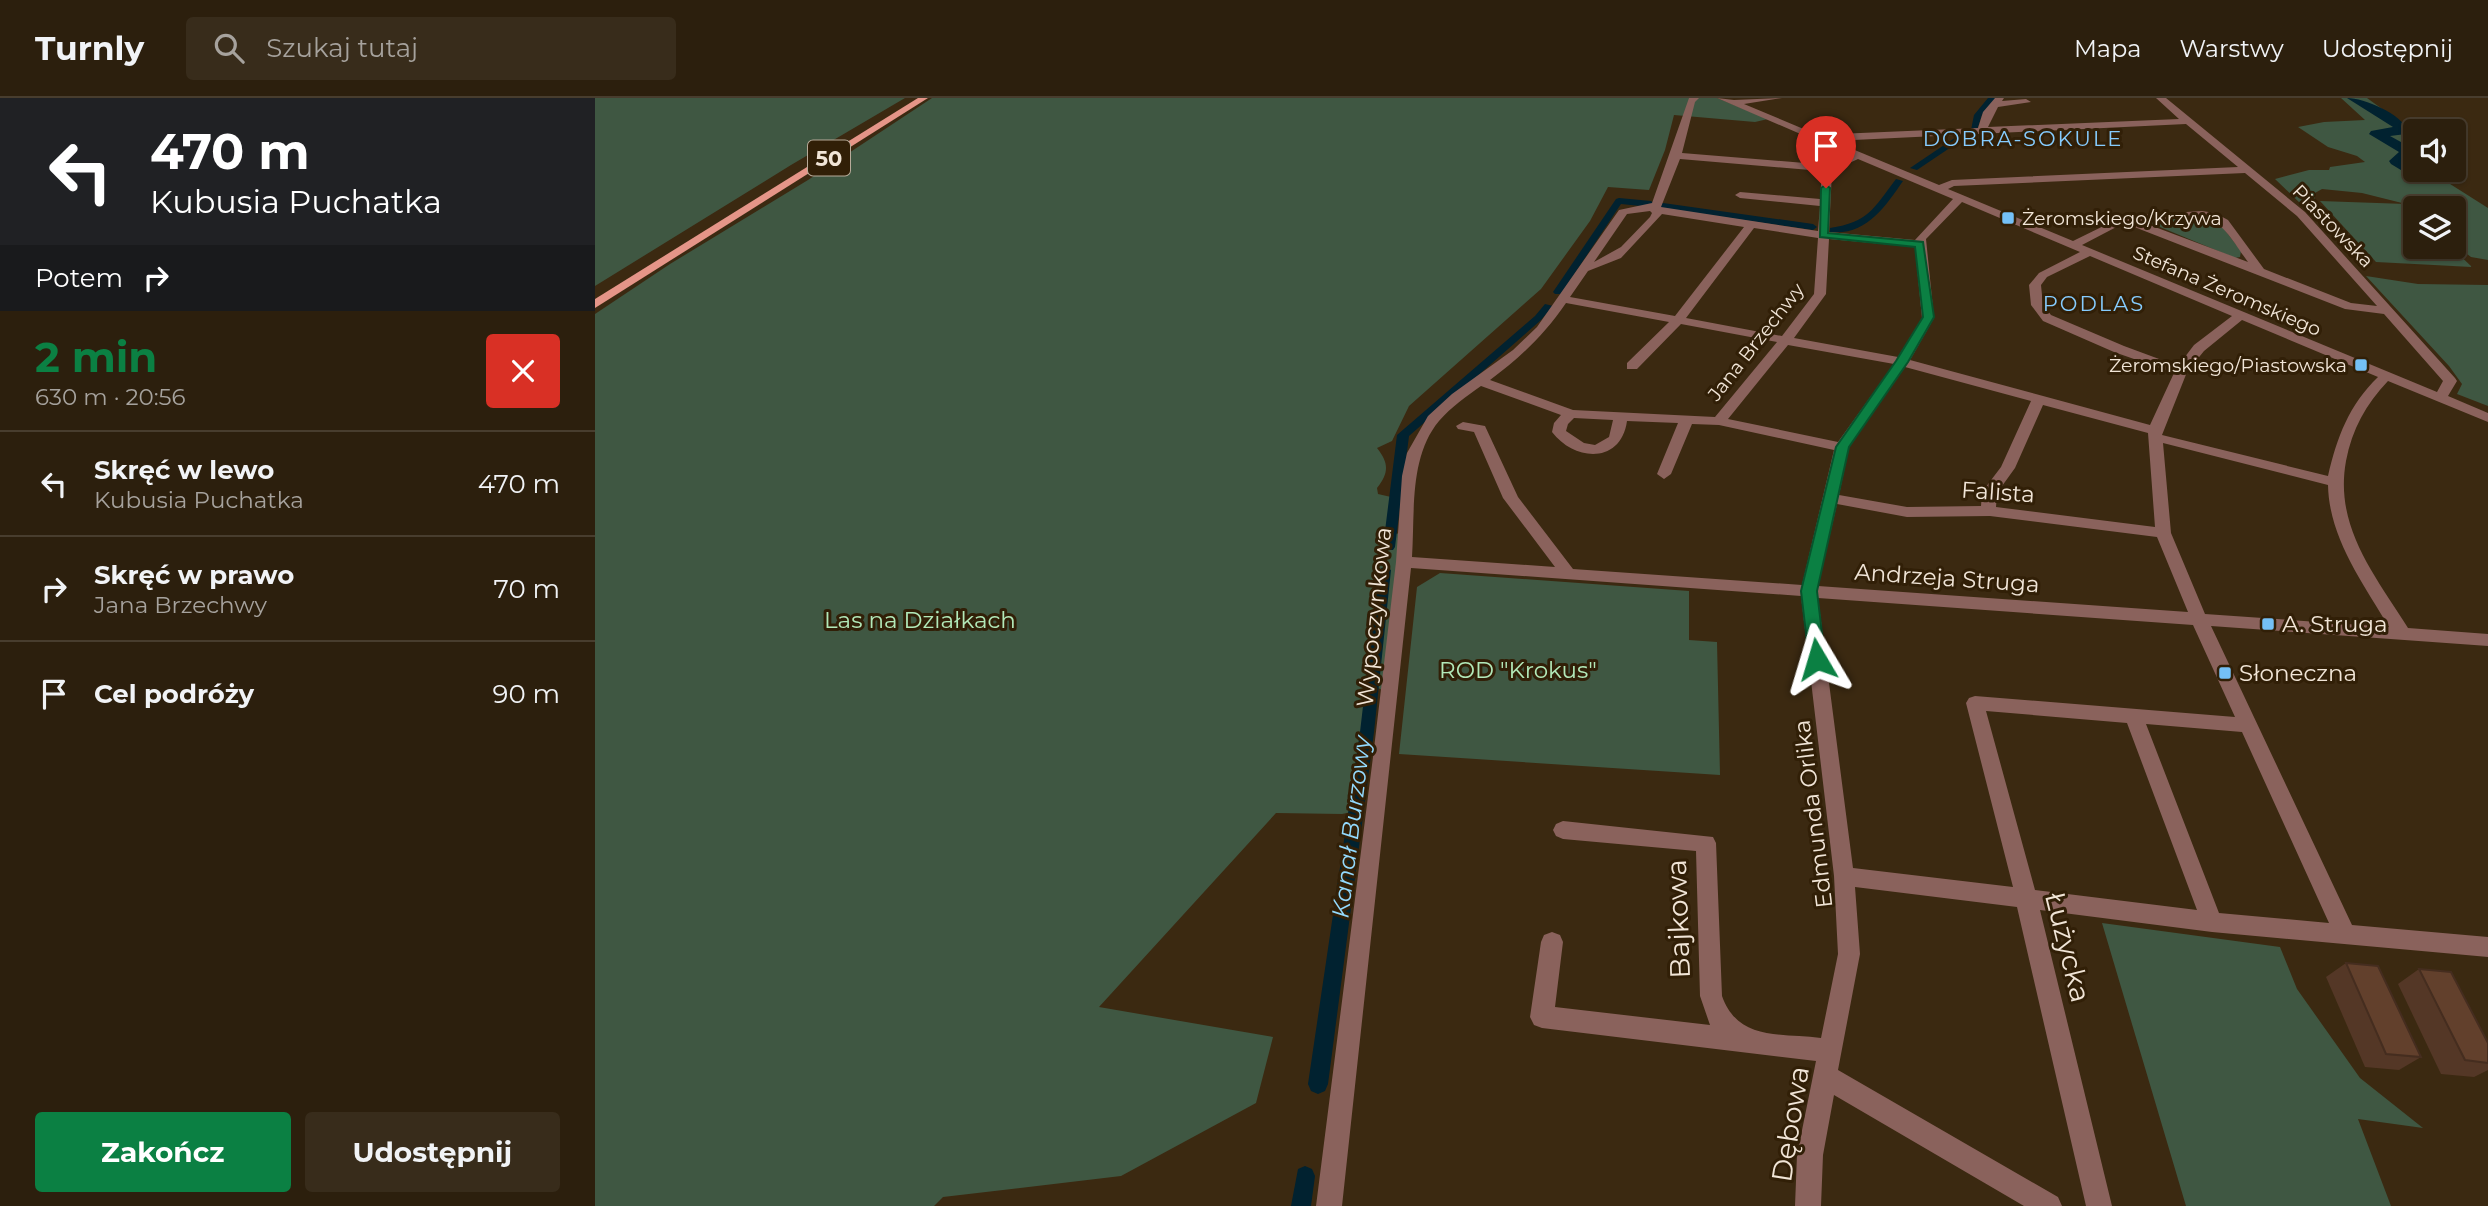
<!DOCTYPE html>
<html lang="pl">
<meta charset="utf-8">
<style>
:root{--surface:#2c1f0d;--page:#382c1b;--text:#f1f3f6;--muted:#a6a29d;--line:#483d2e;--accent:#0b8043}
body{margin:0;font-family:Montserrat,sans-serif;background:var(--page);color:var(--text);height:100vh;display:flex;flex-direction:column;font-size:26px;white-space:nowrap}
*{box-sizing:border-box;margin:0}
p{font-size:23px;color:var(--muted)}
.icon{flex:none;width:38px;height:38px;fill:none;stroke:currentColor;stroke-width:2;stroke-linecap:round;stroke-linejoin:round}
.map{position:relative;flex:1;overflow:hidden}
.details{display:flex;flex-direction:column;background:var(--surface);width:595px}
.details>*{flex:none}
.guide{background:#202124;color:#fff;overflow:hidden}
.controls{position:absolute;left:1808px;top:21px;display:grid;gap:14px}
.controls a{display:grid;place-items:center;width:63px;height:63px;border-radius:7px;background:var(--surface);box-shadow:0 2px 5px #0004,0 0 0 2px var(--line);font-size:35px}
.pin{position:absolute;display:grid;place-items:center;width:60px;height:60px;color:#fff;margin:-72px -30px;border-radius:50% 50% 50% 0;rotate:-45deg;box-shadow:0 0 7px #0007}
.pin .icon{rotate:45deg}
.me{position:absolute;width:77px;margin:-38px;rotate:353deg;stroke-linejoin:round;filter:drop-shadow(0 0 5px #0008)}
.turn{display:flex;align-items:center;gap:24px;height:147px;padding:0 35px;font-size:32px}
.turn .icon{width:91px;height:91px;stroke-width:2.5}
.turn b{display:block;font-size:49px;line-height:60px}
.then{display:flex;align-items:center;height:66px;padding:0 35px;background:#0003;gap:14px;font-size:26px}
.round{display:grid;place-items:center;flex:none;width:74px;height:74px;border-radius:7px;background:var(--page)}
.summary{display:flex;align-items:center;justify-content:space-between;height:119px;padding:0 35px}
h1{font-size:42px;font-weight:700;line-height:52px;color:var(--accent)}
.button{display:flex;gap:14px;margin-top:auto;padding:14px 35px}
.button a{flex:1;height:80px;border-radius:7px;background:var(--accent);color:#fff;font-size:28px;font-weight:700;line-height:80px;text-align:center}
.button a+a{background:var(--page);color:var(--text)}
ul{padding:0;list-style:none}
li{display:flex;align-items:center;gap:21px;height:105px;padding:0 35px;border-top:2px solid var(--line)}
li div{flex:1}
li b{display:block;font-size:26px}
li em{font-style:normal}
header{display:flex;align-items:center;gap:42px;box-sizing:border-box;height:98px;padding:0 35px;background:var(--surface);border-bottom:2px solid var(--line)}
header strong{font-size:33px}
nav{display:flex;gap:38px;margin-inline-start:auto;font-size:24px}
.search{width:490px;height:63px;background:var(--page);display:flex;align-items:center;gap:18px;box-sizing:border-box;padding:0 24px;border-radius:7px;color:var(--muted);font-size:26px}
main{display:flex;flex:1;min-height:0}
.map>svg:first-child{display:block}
</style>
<header>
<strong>Turnly</strong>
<div class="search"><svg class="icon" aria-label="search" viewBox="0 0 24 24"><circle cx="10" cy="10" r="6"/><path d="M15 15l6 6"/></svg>Szukaj tutaj</div>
<nav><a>Mapa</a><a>Warstwy</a><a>Udostępnij</a></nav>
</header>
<main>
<section class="details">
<div class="guide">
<div class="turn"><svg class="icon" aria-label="left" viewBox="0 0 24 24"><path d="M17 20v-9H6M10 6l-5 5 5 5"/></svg><div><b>470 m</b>Kubusia Puchatka</div></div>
<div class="then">Potem<svg class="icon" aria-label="right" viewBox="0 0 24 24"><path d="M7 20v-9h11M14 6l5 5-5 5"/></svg></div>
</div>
<div class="summary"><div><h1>2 min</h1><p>630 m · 20:56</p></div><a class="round" style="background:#d93025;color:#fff"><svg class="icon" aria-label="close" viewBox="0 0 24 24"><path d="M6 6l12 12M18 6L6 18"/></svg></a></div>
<ul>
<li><svg class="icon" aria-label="left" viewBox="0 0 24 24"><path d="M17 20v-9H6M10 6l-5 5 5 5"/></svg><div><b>Skręć w lewo</b><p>Kubusia Puchatka</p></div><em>470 m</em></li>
<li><svg class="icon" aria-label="right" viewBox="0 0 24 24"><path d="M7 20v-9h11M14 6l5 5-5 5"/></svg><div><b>Skręć w prawo</b><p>Jana Brzechwy</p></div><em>70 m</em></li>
<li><svg class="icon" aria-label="arrive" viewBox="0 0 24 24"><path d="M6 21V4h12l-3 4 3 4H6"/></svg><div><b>Cel podróży</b></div><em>90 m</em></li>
</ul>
<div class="button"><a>Zakończ</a><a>Udostępnij</a></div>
</section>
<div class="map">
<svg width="1893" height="1108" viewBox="0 0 1893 1108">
<rect width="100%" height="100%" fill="#3b2911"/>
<!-- green -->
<g fill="#3f5742">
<path d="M0,0H310L196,67L0,188Z"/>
<path d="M337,0H1122L1173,21L1160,24L1079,17L1070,52L1054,92L1013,89L995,123L946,191L814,308L797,343L782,350C794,365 794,375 782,390L783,396L796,399L792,437L806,435L787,592L772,584L777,598L766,712L747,716L681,715L504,909L678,939L661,1005L526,1078L348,1099L339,1108H0V216L75,166L213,82Z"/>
<path d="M1746,0H1772L1805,24L1809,46L1820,61V72H1833L1893,110V162L1876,159L1859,146L1858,110H1820L1813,106L1820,114V149H1856L1877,169L1781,164L1725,103L1811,106L1767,95L1727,91L1720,95V101L1715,108L1706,106L1680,81L1714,72H1734L1735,69L1770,64L1762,58L1733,49L1703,29L1729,24L1770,22Z"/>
<path d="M1608,118L1626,127L1646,153L1645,159L1640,160L1548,122Z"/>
<path d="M1771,178L1823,186L1893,187V308L1862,296L1867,286L1854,268Z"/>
<path d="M845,475L1094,493V542L1122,544L1125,677L804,656L822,489Z"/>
<path d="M1507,825L1685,849L1702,891L1765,980L1828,1030L1763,1021L1796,1108H1591Z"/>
</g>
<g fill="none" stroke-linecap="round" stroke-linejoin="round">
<!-- canal -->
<g fill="#012230" fill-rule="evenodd">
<path d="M1393,0H1401L1387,17L1382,32H1376L1379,17Z"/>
<path d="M1367,35L1374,37L1322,72L1315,70Z"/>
<path d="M1301,81L1308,83C1290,109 1271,138 1235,134V130C1274,124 1278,111 1301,81Z"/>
<path d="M1024,100L1056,103L1060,106L1056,109L1026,106L966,196H960L958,194L1021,101Z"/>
<path d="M1068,105L1218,126L1222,129L1218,132L1065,110V106Z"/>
<path d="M950,206L958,208L946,222L814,338L800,449L798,452H790L788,449L802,337L940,218Z"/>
<path d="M790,468L796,472L779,634L733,986L730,993L723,996L716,993L713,986L765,634L784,472Z"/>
<path d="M710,1068L717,1071L720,1078L716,1108H696L703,1071Z"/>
</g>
<!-- river -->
<path fill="#012230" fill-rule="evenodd" d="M1752,0C1769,0 1807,16 1813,33L1811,36L1795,38L1815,49L1819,58L1811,63L1820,69V72L1834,77V83H1824L1796,66L1794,63L1804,54L1774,36L1776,33L1798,29Z"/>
<!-- minor -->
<path fill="#8a625c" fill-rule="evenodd" d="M1094,0H1104L1100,4L1087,55L1234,67L1254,57L1122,0L1139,2L1187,0L1149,6L1230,40L1242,36L1383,30L1388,14L1400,0H1409L1407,3L1431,1L1436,4L1403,9L1393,29L1584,21L1561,0H1571L1710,114L1860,280L1862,283L1853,298L1893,315V324L1793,283C1771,306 1757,331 1751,363C1739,429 1780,477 1813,530L1893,536V548L1616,528L1757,827L1893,839V859L1617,834L1445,812L1517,1108H1491L1422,809L1260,789L1265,856L1243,972L1463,1099L1467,1108H1429L1239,997L1228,1057L1226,1108H1200L1202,1057L1221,963L947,930L939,927L935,919L946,844L949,837L957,834L965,837L968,844L960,909L1115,927L1105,898L1101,753L968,741L961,738L958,732L961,726L968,723L1118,739L1121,745L1127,898C1143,943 1185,935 1226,940L1243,856L1239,778L1206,498L816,470L747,1108H721L778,659L801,464L807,378L812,355L833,318L857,296L918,252L942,229L1024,112L1057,105ZM1591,26L1643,69L1357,82L1344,87L1238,43ZM1085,61L1227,73L1225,101L1145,94L1140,97L1145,100L1225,108L1223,133L1066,109ZM1263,61L1358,101L1320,142L1234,134L1237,73ZM1650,75L1702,118L1782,208L1756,205L1669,171L1633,122L1620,115L1607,113L1529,118L1478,143L1353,91L1359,88ZM1367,104L1485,154L1444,175L1434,187L1436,207L1448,223L1519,254L1579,275L1555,327L1315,262L1339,220L1331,141ZM1055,113L1057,115L1055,119L1026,149L999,164L1032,116ZM1067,116L1149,129L1080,218L975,199L993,173L1026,160ZM1607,119C1629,123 1640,147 1653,164L1544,123ZM1529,125L1750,211L1789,216L1848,283L1842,294L1487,147ZM1159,130L1223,140L1219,196L1187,238L1091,220ZM1234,141L1320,149L1327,220L1303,259L1199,240L1231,196ZM1495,158L1637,218L1599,247L1583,268L1529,248L1456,217L1448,207L1446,187L1452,179ZM971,205L1074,224L1032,265V271H1042L1086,226L1182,244L1120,319L978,312L895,282C926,259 949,237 971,205ZM1647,222L1783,279C1754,307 1742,339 1733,378L1567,337L1592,274L1609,253ZM1193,247L1299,266L1243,344L1133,321ZM1310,269L1436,303L1406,369L1387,394L1386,408L1312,409L1244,397L1254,349ZM886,288L966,317L959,325L957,334C980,364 1026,366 1032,323L1083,325L1062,376L1069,381L1076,376L1097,326L1124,327L1239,352L1207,487L978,471L923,399L890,328L868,324L861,328L863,331L879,334L908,400L960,469L817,459C820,414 814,359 844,323C856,309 872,298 886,288ZM1448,307L1553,335L1560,429L1401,409L1402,395L1420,370ZM979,320L1018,322L1014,339L1000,347L989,345L971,333L973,326ZM1568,345L1733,387C1734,440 1768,485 1794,529L1610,516L1576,435ZM1242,406L1312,419L1395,418L1562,439L1593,514L1223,488ZM1223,500L1598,527L1640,619L1380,598L1374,600L1371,605L1418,789L1258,770ZM1391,613L1532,625L1602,812L1440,792ZM1551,626L1647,634L1734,825L1624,815Z"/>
<!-- major -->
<path fill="#e59588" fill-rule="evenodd" d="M323,0H333L0,210V201Z"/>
</g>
<!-- wall -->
<g fill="#543726">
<path d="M1751,865L1826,959L1804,972L1770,969L1731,879Z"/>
<path d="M1824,871L1893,945V972L1879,979L1846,976L1803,886Z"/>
</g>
<!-- building -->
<g fill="#62402c" stroke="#452d1f" stroke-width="2">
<path d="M1751,865L1783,868L1826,959L1791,956Z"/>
<path d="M1824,871L1856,874L1893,945V965L1870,962Z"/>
</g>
<!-- route -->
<path fill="#0b8043" stroke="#07532c" stroke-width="2" d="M1231,87L1235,90L1233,135L1328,144L1339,219L1313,264L1254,349L1222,493L1230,561L1222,567L1214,561L1206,493L1241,349L1301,263L1328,219L1320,149L1225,139L1226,90Z"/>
<!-- markers -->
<g fill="#74c0f6" stroke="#311f07" stroke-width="2.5">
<rect x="1406" y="113" width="14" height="14" rx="3.5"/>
<rect x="1759" y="260" width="14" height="14" rx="3.5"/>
<rect x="1666" y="519" width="14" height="14" rx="3.5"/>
<rect x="1623" y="568" width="14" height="14" rx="3.5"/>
</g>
<g text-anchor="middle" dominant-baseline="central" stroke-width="6" stroke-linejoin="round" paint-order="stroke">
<!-- far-poi labels -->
<g font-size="19" fill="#f1e5d7" stroke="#311f07" text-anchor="start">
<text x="1427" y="120">Żeromskiego/Krzywa</text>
<text x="1752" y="267" text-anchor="end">Żeromskiego/Piastowska</text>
</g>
<!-- far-street labels -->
<g font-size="19" fill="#f1e5d7" stroke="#311f07">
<text transform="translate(1738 128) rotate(46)">Piastowska</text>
<text transform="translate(1632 193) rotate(23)">Stefana Żeromskiego</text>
<text transform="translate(1161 244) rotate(-52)">Jana Brzechwy</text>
</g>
<!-- far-neighbourhood labels -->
<g font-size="21" letter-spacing="2" fill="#86ccfe" stroke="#311f07">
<text x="1428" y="40">DOBRA-SOKULE</text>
<text x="1499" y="205">PODLAS</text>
</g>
<!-- shield labels -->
<rect fill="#311f07" stroke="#b7aa99" stroke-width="2" x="213" y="42.5" width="42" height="35" rx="5"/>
<g font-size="21" font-weight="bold" fill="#f1e5d7">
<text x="234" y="60">50</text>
</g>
<!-- street labels -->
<g font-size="23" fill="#f1e5d7" stroke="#311f07">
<text transform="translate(1403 394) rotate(4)">Falista</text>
<text transform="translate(1352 480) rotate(4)">Andrzeja Struga</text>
<text transform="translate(779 519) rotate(-84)">Wypoczynkowa</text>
<text transform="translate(1218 716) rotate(-97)">Edmunda Orlika</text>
</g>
<!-- park labels -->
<g font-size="23" fill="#b2e9b9" stroke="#311f07">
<text x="325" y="522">Las na Działkach</text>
<text x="923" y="572">ROD "Krokus"</text>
</g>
<!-- poi labels -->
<g font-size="23" fill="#f1e5d7" stroke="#311f07" text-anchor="start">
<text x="1687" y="526">A. Struga</text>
<text x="1644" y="575">Słoneczna</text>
</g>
<!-- water labels -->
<g font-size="24" font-style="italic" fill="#93dafe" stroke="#311f07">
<text transform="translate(756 729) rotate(-83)">Kanał Burzowy</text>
</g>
<!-- near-street labels -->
<g font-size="28" fill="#f1e5d7" stroke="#311f07">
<text transform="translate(1083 821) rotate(-92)">Bajkowa</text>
<text transform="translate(1473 849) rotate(76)">Łużycka</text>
<text transform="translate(1195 1026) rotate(-81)">Dębowa</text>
</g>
</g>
</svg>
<div class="controls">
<a><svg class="icon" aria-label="sound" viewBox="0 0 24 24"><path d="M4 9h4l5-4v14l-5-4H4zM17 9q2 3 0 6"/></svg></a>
<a><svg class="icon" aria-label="layers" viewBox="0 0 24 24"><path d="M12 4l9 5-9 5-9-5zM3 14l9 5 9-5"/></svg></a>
</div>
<div class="pin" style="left:1231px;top:90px;background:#d93025"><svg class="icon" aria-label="arrive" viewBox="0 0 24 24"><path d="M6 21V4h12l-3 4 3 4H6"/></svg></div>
<svg class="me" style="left:1222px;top:561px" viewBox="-20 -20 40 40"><path d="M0-17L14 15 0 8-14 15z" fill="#0b8043" stroke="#fff" stroke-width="4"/></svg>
</div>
</main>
